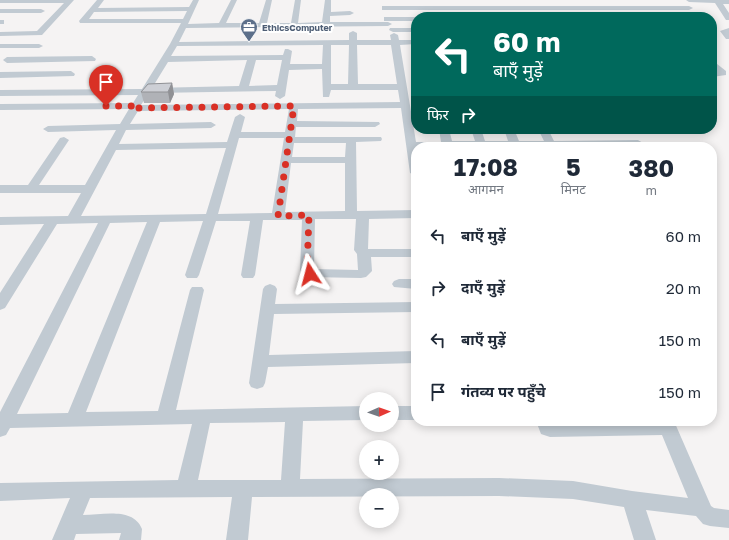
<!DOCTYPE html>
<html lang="hi">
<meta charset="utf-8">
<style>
:root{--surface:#fff;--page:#f6f6f7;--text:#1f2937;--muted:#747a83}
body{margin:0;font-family:"Golos Text","Noto Sans Devanagari",sans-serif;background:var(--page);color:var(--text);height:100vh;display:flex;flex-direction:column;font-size:15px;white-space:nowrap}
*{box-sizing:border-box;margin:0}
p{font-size:13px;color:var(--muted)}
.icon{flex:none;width:22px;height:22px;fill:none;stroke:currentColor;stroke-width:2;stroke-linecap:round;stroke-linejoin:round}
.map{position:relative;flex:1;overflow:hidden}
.panel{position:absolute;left:411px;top:142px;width:306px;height:284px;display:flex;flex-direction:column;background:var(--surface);border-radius:16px;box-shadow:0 2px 10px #0003}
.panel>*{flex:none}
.banner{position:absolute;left:411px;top:12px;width:306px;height:122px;border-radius:16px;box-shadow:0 2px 10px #0003;background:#00695c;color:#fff;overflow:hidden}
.needle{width:26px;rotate:88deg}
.controls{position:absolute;left:359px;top:392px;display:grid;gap:8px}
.controls a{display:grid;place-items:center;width:40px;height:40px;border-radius:50%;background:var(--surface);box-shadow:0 2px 10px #0003;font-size:20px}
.pin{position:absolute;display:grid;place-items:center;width:34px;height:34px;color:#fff;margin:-41px -17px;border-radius:50% 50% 50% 0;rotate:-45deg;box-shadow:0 0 4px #0007}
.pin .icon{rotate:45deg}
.me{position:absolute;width:44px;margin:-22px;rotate:351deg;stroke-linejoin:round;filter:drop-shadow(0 0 3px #0008)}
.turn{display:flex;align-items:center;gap:14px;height:84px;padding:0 16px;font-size:18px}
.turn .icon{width:52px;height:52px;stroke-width:2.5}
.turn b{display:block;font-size:28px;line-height:34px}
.then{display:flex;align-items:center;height:38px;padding:0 16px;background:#0003;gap:8px;font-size:15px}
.eta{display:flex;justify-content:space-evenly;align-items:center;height:68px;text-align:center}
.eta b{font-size:24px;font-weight:700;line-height:28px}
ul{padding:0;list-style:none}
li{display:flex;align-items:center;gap:12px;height:52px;padding:0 16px}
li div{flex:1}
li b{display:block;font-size:15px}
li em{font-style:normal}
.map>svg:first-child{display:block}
</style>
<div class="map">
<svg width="729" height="540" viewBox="0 0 729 540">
<rect width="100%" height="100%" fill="#f5f3f3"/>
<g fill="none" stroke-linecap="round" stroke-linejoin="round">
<!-- minor -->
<g fill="#c1cad2" fill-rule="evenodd">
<path d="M0,0H74L42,35L0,36V32L37,31L64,3H0Z"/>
<path d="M97,0H104L98,8L189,7L193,0H199L188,24L219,23L231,0H237L226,23H259L266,0H272L267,23H291L295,0H301L298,23L322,22L325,0H331V12L350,11L354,13L350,15L330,16V22H388L392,24L388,26L186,28L179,42L349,40V33L353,31L357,33V40H391L390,35L394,33L398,35L399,40H416V44L400,45L416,142H441L439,129H449L452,141H475L471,129H481L485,141H508L504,129H514L519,141H544L538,129H548L554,141L638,140L643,143L638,146L416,147V176L410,173L401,108L298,109L297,121L379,122L380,124L375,127H296L295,137H381L382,139L381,141L356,142L357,211L416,210V218L369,219L368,249H416V257H371L372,271L366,277L361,278L308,277L303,276L300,271L302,220H263L255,275L253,278H243L241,275L250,221H216L199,275L197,278H187L185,275L203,221L160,222L86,412L158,411L190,290L192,287H202L204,290L176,410L366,406V420L303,421L300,479L499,478L573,481L632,491L688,498L662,435L550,437L541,434L536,421H554V423L674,421L711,506L714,508L729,510V528L710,526L703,524L696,516L646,510L656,540H634L624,507L573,499L499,496L252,497L248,540H226L232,497L90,498L83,515C103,515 133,507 142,529L141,540H119L121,533L76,534L74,540H52L70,498L0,501V483L178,480L192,424L10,428L6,435L0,437V412L98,223L57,224L5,308L0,310V293L44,224L0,225V217L68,216L81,193H0V185H28L60,138L64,137L69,140L39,185H85L116,130L48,132L43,129L48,126L120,124L129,109L0,110V104L133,103L138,95L0,96V90L142,89L170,44L181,23H80L79,21ZM187,11L183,19H89L94,12ZM323,45L322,64H290L292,51L288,49H285L283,55L171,56L177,46ZM331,45H349L348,84H331ZM357,45H391L397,84H358ZM247,60L239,86L152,88L168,62ZM256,60H282L277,85L249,86ZM322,69L323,97H329L331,90H398L400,102L141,105L150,91L154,93L276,91L275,96L280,99L285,96L289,70ZM289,109L285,132H241L245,117L240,114L235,117L227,142L119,144L126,130L211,128L216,125L211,122L130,124L138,111ZM239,138H284L272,213L218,214ZM294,143H346L345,157H292ZM226,148L206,214L81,216L116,150ZM291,163H345V211L285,212ZM315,219H356L354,250L357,254L358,270L314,269ZM147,222L68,413L17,414L110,223ZM285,422L281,480H198L210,423Z"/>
<path d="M686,0H729V4H723L729,13V20H726L715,3L689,2Z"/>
<path d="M382,6H689L693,8L689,10H382Z"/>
<path d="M0,9H41L45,11L41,13H0Z"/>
<path d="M384,17H417L416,21H384Z"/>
<rect x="0" y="20" width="4" height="4"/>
<path d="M390,28H416V32H393L389,30Z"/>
<path d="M729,28V39H726L720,31Z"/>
<path d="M0,44H39L43,46L39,48H0Z"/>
<path d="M92,56L96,59L95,61L7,63L3,60L7,57Z"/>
<path d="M712,60L726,71V75L712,77V71H716L712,68Z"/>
<path d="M71,71L75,74L74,76L0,78V72Z"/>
<path d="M399,279H416V289L394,287L392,284L394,281Z"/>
<path d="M270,284L275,286L277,289L275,304L416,302V312L274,314L269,355L416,351V363L268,367L265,383L263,387L257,389L251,387L249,383L263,289L265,286Z"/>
<rect x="392" y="406" width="24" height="14"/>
</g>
</g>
<!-- wall -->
<path fill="#b0b2b7" d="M172,83L174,94L170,103H144L141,92Z"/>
<!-- shaded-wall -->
<path fill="#909195" d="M172,83L174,94L170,103L168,92Z"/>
<!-- building -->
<path fill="#cdcfd5" stroke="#909195" d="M172,83L168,92H141L148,84Z"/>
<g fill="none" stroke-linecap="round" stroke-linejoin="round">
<!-- route -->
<path stroke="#d93025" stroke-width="7" stroke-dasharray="0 12.6" d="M106,106H136L134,108L294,106L278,216L309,215L307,271L310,274"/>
</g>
<!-- icons -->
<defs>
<g id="office-pin" transform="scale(0.9)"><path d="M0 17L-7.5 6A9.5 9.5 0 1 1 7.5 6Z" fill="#5c6f8a" stroke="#fff"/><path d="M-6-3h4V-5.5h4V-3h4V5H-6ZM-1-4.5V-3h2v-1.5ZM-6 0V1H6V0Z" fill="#fff"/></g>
</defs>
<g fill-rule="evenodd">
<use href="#office-pin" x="249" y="27"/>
</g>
<g text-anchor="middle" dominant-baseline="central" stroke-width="4" stroke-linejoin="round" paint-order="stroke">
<!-- far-service labels -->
<g font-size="9" font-weight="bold" fill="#4e5e75" stroke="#fff" text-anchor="start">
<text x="262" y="27">EthicsComputer</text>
</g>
</g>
</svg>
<div class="controls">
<a><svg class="needle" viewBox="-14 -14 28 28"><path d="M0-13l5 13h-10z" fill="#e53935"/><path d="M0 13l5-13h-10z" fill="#747a83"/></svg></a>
<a>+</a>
<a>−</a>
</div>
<div class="pin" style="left:106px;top:106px;background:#d93025"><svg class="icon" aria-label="arrive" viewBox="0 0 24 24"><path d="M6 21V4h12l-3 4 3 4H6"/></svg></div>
<svg class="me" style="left:310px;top:274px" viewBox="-20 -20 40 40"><path d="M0-17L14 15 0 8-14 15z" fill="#d93025" stroke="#fff" stroke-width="4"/></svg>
<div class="banner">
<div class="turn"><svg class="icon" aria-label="left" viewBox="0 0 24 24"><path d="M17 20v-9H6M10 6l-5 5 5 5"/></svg><div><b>60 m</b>बाएँ मुड़ें</div></div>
<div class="then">फिर<svg class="icon" aria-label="right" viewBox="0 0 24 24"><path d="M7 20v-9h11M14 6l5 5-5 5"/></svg></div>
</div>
<section class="panel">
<div class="eta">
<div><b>17:08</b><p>आगमन</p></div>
<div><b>5</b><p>मिनट</p></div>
<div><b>380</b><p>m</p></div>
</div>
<ul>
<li><svg class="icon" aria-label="left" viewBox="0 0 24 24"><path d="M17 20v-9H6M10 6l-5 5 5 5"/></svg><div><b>बाएँ मुड़ें</b></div><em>60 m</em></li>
<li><svg class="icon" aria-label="right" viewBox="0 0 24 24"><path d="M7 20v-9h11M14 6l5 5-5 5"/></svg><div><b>दाएँ मुड़ें</b></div><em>20 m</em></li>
<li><svg class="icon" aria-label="left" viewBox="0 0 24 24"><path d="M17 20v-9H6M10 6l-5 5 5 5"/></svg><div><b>बाएँ मुड़ें</b></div><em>150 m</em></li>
<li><svg class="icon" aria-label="arrive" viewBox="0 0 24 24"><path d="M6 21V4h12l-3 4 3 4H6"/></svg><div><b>गंतव्य पर पहुँचे</b></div><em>150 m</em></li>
</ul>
</section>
</div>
